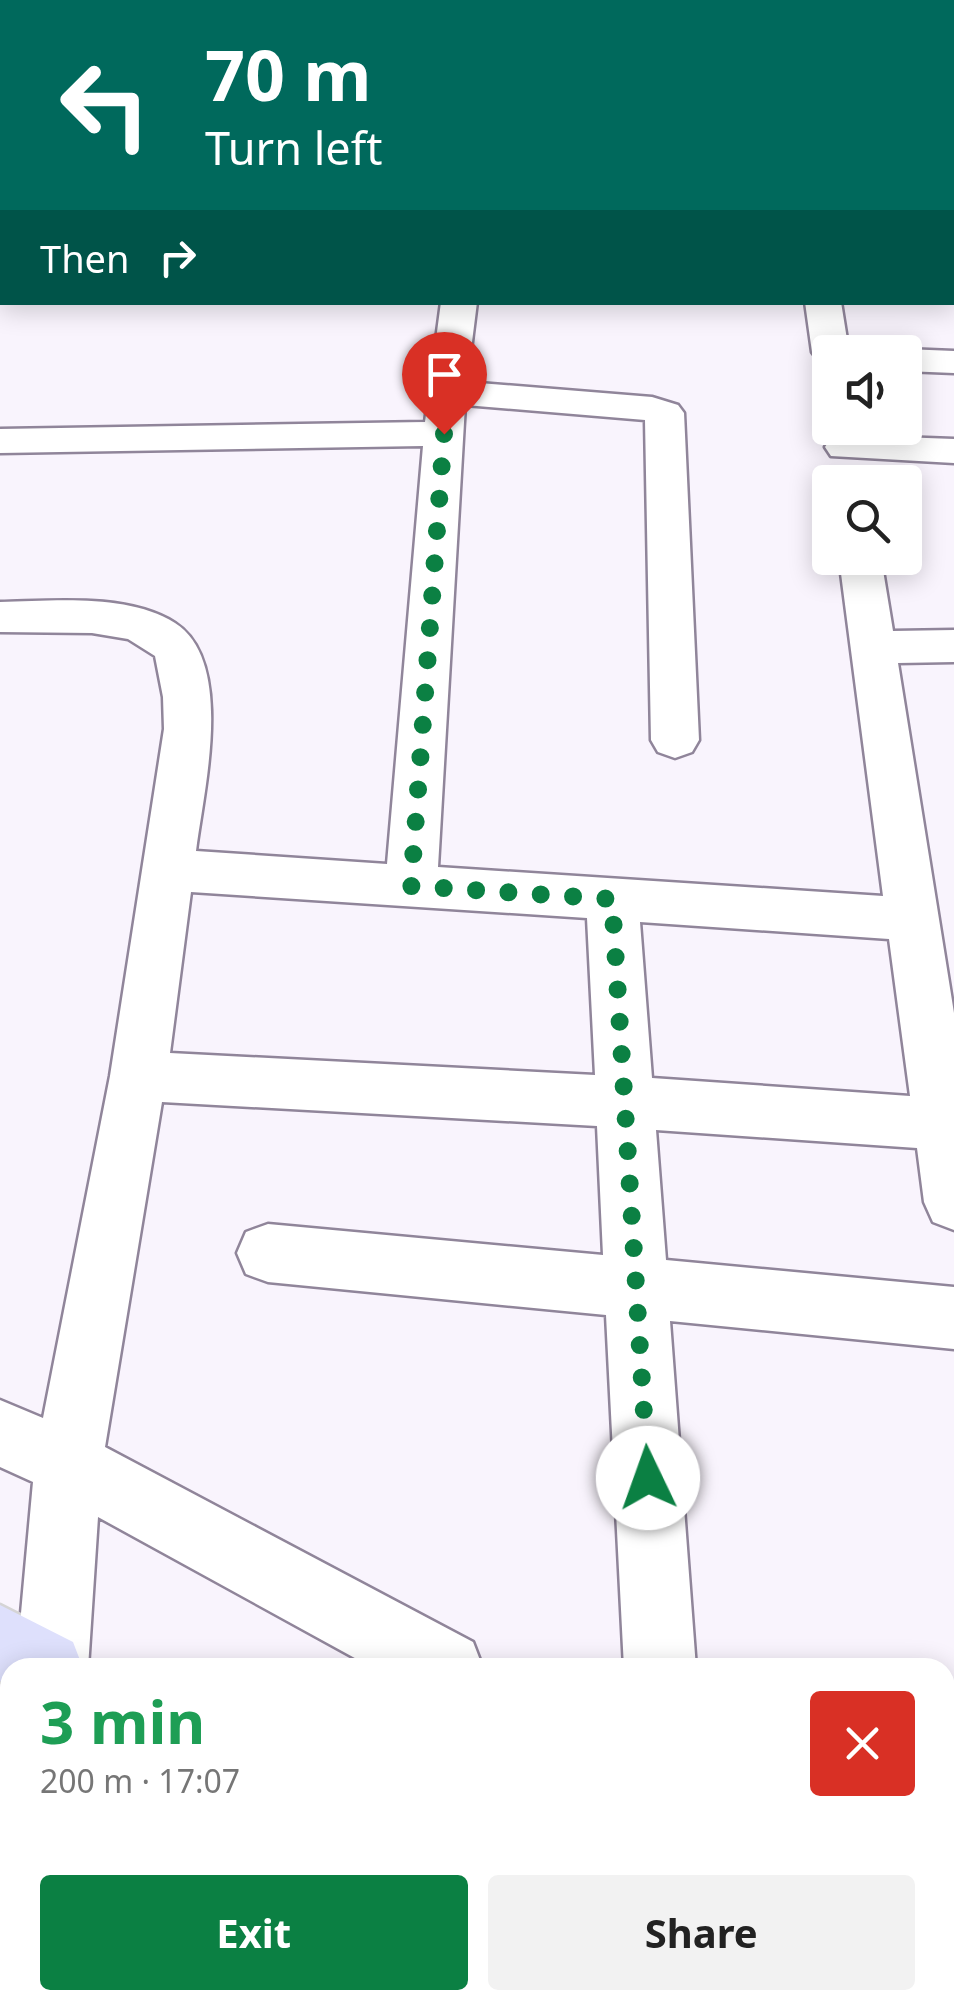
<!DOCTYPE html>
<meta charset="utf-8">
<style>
:root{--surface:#fff;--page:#f2f2f2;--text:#222;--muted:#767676;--accent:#0b8043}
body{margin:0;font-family:"Noto Sans",sans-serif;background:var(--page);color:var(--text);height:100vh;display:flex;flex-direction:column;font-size:38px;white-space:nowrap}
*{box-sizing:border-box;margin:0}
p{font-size:32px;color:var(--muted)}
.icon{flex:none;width:55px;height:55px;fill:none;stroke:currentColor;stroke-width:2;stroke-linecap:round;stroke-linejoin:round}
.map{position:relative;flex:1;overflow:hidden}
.side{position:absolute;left:0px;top:1658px;width:955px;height:352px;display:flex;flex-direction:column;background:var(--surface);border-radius:30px 30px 0 0;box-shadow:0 5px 25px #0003}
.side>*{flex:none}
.banner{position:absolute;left:0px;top:0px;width:955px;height:305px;box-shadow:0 5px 25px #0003;background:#00695c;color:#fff;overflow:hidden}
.buttons{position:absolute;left:812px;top:335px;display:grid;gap:20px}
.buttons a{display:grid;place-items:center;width:110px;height:110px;border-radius:10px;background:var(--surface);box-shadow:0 5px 25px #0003;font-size:50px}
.pin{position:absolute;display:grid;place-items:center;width:85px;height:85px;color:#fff;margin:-102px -42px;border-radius:50% 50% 50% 0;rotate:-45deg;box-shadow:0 0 10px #0007}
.pin .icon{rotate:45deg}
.me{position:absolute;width:110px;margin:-55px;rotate:357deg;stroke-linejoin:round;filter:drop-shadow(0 0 8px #0008)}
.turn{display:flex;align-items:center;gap:35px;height:210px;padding:0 40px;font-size:45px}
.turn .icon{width:130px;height:130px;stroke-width:2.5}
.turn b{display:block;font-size:70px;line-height:85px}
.then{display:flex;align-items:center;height:95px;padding:0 40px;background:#0003;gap:20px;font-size:38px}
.round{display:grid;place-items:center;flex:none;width:105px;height:105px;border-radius:10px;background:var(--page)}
.overview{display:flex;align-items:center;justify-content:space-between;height:170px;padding:0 40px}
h1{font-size:60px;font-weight:700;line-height:75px;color:#1e9e55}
.primary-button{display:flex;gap:20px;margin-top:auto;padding:20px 40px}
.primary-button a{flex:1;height:115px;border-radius:10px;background:var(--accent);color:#fff;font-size:40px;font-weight:700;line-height:115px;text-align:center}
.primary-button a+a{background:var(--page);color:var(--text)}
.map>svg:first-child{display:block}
</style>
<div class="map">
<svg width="954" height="2009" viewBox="0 0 954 2009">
<rect width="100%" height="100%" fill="#f9f4fd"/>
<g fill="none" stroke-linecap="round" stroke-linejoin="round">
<!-- minor casing -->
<g stroke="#90859a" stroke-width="5">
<g id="minor">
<path d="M677,0H705L706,2H678Z"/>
<rect x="0" y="6" width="2" height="16"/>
<rect x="952" y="19" width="2" height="18"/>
<rect x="952" y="111" width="2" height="18"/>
<rect x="0" y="173" width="2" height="20"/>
<rect x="952" y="173" width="2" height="20"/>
<path d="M441,302H477L467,382L652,397L678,405L684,413L699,740L692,752L675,758L658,752L651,740L645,420L465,405L438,867L883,896L839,558H881L893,631L954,630V662L898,663L954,1013V1230L933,1222L924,1202L917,1148L656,1130L666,1260L954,1287V1349L670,1321L696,1668H624L606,1315L268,1282L246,1274L237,1253L246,1232L268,1224L603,1255L597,1126L162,1102L105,1447L473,1642L483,1668H373L98,1517L88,1668H16L33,1482L0,1467V1400L43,1418L110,1076L164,729L163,697L155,656L128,639L92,633L0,632V602C54,601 127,593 175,623C236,662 203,793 196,851L387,864L423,446L0,453V429L425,422ZM191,892L587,918L595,1075L170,1053ZM640,922L889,939L910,1096L652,1078Z"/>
<path d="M805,302H841L849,352H830V363L818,360L812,352Z"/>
<path d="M905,349L954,351V373L905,371V352H891Z"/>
<path d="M845,435L954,439V463L831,456L825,447L831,438Z"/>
<path d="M945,1885L954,1889V1970L945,1966Z"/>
<path d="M19,2000H101L98,2009H16Z"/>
</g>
</g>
<!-- major casing -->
<g stroke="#d5d4d5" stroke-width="5">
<g id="major">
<path d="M0,1605L73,1642L83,1668H10V1687L0,1681Z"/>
<path d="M0,1743L10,1747V1824L0,1820Z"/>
<path d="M350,2000H444L448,2009H354Z"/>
<path d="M619,2000H714L718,2009H623Z"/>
</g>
</g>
<!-- minor -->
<use href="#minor" fill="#fff" fill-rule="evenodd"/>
<!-- major -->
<use href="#major" fill="#dee0fc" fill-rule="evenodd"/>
</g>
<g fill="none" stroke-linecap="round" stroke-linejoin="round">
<!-- route -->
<path stroke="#0b8043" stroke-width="18" stroke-dasharray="0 32.4" d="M444,434L411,886L612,899L648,1478"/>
</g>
</svg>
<div class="buttons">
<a><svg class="icon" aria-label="sound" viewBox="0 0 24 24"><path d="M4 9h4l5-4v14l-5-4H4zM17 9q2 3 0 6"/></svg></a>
<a><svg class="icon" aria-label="search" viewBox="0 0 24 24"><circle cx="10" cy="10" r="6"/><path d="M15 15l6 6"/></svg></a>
</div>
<div class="pin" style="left:444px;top:434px;background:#d93025"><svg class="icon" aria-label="arrive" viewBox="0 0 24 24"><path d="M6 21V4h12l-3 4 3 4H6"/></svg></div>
<svg class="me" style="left:648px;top:1478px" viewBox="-20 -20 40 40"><circle r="19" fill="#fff"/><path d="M0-13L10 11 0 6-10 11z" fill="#0b8043"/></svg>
<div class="banner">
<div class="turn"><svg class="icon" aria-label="left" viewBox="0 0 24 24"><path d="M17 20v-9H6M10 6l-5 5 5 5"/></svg><div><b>70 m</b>Turn left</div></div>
<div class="then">Then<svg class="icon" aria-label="right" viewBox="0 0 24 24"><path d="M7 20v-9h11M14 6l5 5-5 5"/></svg></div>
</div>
<section class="side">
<div class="overview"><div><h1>3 min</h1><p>200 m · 17:07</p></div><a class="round" style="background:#d93025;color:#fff"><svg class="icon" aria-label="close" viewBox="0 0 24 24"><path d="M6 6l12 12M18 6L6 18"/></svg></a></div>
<div class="primary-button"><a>Exit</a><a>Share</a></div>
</section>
</div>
